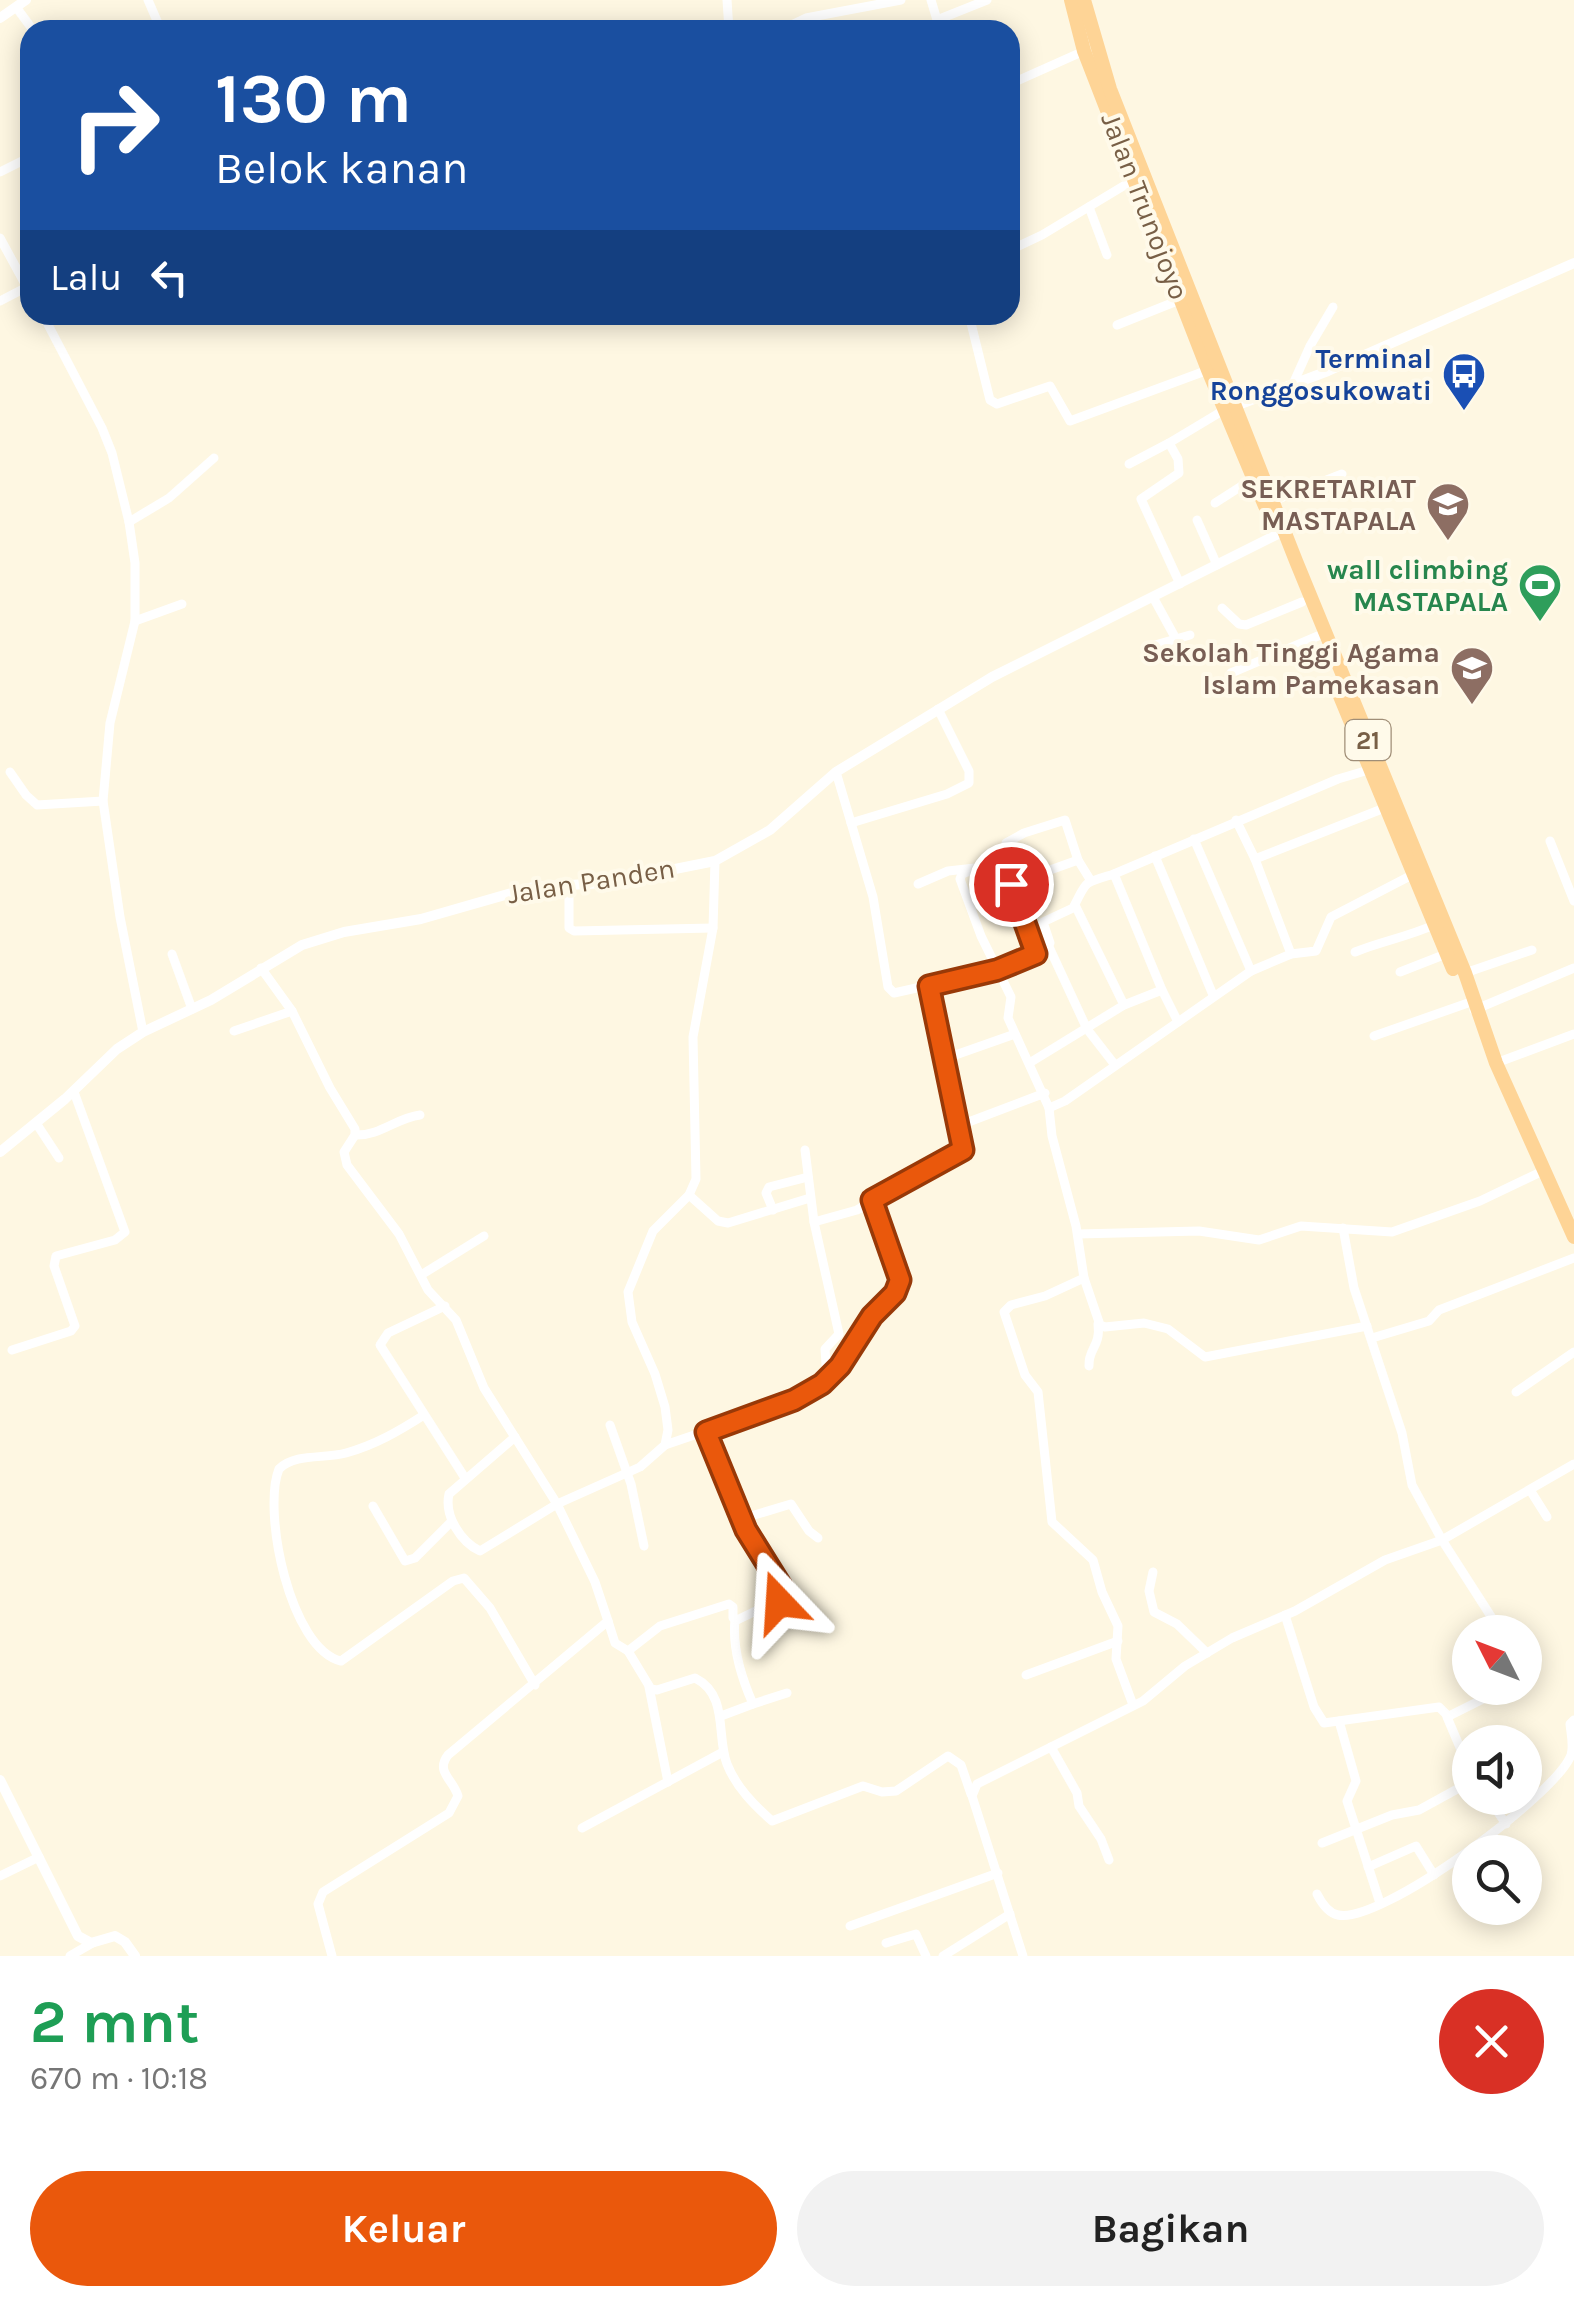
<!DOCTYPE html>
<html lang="id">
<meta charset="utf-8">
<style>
:root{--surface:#fff;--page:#f2f2f2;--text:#222;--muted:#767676;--accent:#ea580c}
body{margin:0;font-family:Karla,sans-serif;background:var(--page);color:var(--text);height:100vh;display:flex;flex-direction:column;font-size:38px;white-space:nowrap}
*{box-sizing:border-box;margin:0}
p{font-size:32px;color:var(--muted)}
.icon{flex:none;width:55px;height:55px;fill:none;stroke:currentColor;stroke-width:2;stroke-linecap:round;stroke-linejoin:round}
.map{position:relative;height:1956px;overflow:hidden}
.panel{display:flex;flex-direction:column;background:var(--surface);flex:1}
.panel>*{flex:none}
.hud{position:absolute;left:20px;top:20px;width:1000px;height:305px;border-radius:30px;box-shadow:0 5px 25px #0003;background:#1a4fa0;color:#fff;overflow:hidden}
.needle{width:65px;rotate:312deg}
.controls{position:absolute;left:1452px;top:1615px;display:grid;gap:20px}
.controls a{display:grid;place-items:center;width:90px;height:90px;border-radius:50%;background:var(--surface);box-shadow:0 5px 25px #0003;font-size:50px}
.pin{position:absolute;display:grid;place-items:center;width:85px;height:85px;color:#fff;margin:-42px;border:5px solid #fff;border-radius:50%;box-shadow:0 2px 10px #0007}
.me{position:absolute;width:110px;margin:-55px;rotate:340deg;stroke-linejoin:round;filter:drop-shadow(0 0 8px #0008)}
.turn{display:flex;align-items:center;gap:35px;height:210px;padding:0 30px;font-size:45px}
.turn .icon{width:130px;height:130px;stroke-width:2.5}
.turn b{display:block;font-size:70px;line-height:85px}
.then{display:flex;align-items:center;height:95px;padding:0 30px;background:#0003;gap:20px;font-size:38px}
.round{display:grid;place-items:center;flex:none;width:105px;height:105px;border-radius:52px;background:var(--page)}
.head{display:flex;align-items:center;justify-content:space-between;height:170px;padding:0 30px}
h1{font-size:60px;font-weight:700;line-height:75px;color:#1e9e55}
.primary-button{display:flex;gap:20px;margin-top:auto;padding:20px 30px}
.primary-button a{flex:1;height:115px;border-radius:60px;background:var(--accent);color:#fff;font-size:40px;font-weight:700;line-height:115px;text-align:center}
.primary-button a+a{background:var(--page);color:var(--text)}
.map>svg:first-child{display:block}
</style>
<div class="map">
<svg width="1574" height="1956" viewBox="0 0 1574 1956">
<rect width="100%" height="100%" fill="#fef7e2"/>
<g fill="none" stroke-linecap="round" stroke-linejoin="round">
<!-- minor -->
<g stroke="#fff" stroke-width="9">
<path d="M148,0L161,30"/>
<path d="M727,0L729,30"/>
<path d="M931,0L937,20L987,0"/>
<path d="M16,7L33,30"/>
<path d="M781,30L806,18L901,0"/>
<path d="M1010,84L1084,51"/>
<path d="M0,172L30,157"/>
<path d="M1089,207L1107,255"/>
<path d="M0,238L30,293"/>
<path d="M1010,250L1042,235L1135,179"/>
<path d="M0,301L27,287"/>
<path d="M43,315L102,428L112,453L129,522L135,563V621L110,723L103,801L120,917L143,1032"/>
<path d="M969,315L990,400L997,404L1050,386L1070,421L1208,370"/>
<path d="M1117,325L1182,299"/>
<path d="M1293,384L1310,346L1333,307"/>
<path d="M1129,464L1169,443"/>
<path d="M1273,501L1342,474"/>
<path d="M1215,503L1254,478"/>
<path d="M1197,520L1217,565"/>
<path d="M129,522L169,498L214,458"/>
<path d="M1180,584L1141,499L1179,473L1178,459L1169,443L1224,410"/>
<path d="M1153,597L1176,639"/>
<path d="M1222,608L1239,624L1246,625L1302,602"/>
<path d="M135,621L182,604"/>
<path d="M1155,645L1190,635"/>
<path d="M1231,673L1325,633"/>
<path d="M10,772L26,795L37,805L103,801"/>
<path d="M836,772L873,897L888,987L894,993L997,970L1045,949L1050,943L1043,922L1073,908C1088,880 1081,884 1114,874L1338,779L1372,769"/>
<path d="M1236,820L1255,859L1291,954"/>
<path d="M851,823L947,794L969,783V771L938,709"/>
<path d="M1194,839L1251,971"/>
<path d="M1550,841L1574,901"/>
<path d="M1155,856L1213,995"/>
<path d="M1001,859L962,874L960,879L981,936L1011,997L1008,1018L1049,1108L1052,1136L1076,1226L1084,1278L1100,1325L1105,1327L1144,1323L1168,1329L1205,1357L1367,1326"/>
<path d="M1255,859L1387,807"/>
<path d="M1114,874L1162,990L1178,1022"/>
<path d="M918,884L948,871L975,868"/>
<path d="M1011,884L1078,860"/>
<path d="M569,887V928L574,931L713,928"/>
<path d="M1075,905L1124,1005"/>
<path d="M1049,947L1087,1029L1115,1065"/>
<path d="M1355,952C1382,941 1407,937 1434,925"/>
<path d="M172,954L192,1009"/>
<path d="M1036,954L1001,859L1006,843L1024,833L1065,820L1078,860L1091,881"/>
<path d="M261,968L292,1011L330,1088L355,1129V1135L344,1152L347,1165L399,1234L428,1290L456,1320L484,1388L557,1504L595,1582L608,1621L448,1755C435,1772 453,1779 458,1796L449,1813L323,1892L318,1904L332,1956"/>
<path d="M1400,972L1446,954"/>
<path d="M1465,973L1532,950"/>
<path d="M1474,1010L1574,968"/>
<path d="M234,1031L292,1011"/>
<path d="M1374,1036L1468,1003"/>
<path d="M944,1059L1015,1034"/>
<path d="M1031,1062L1124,1005L1162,990"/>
<path d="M1496,1063L1574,1034"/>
<path d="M1049,1108L1065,1101L1251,971L1291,954L1316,951L1331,917L1412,875"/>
<path d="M36,1123L59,1158"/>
<path d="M958,1126L1045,1093"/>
<path d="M355,1135C380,1136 396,1118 420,1115"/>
<path d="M689,1195L718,1221L728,1223L810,1198"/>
<path d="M773,1210L766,1193L769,1187L808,1177"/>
<path d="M814,1222L857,1210L963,1149L929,986"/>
<path d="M1343,1228L1354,1288L1402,1433L1412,1485L1442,1540L1501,1632"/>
<path d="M1078,1234L1199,1231L1259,1240L1301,1226L1392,1232L1480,1201L1545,1170"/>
<path d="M421,1275L484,1236"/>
<path d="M1084,1278L1045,1296L1011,1305L1004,1312L1025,1375L1038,1392L1052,1522L1093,1560L1102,1592L1118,1626L1116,1659L1133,1705"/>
<path d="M445,1306L388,1333L380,1345L465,1478"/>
<path d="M1372,1338L1429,1321L1439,1310L1574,1258"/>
<path d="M12,1350L71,1331L75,1326L54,1266L56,1256L115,1240L125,1232L74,1092"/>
<path d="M1089,1366C1088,1348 1101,1347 1098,1324"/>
<path d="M827,1379L841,1366L872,1316L899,1284L872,1200"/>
<path d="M1516,1392L1574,1352"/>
<path d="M424,1415C399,1431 375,1445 346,1453C325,1459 295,1453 279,1469C262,1511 290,1649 341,1661L453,1581L464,1578L490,1608L535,1685"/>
<path d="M610,1425L631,1484L644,1546"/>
<path d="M515,1437L449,1494C444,1516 461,1542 480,1551L557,1504L640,1467L665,1445L668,1430L665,1407L655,1374L632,1322L628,1292L653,1231L689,1195L696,1179L693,1037L713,928L715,861"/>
<path d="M665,1445L794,1401L827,1379L825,1349L839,1334L814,1222L805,1150"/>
<path d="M1530,1490L1547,1517"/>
<path d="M373,1506L405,1561L415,1558L452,1521"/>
<path d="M741,1519L791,1504L809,1531L818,1538"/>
<path d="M1153,1572L1149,1591L1154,1612L1177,1624L1207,1653"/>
<path d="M1285,1615L1314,1707L1324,1723L1439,1707L1448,1716"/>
<path d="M735,1620C732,1648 742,1679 753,1704L787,1693"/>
<path d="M608,1621L615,1643L628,1651L660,1626L729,1604L733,1607V1618L737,1620L785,1597L746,1529L706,1432"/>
<path d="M628,1651L651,1689L657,1690L695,1678C729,1695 716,1736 727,1764C736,1787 754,1805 772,1821L863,1786L882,1792L896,1791L948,1756L961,1765L971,1794"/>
<path d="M1026,1675L1118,1641"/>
<path d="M649,1687L668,1782"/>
<path d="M721,1716L753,1704"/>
<path d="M1339,1721L1356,1781L1347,1801L1380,1903"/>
<path d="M1051,1747L1077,1793L1079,1806L1101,1839L1109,1860"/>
<path d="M1470,1771L1447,1717L1505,1688"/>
<path d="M1488,1798L1506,1824"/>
<path d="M582,1828L723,1752"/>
<path d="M1322,1843L1392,1815L1419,1810L1470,1782"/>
<path d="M1368,1867L1416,1846L1434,1875"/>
<path d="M0,1876L39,1857"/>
<path d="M1317,1894C1321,1902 1328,1913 1338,1915C1380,1925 1556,1795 1571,1755C1574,1746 1571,1734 1570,1724L1574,1720"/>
<path d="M850,1926L998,1873"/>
<path d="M886,1943L916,1934L926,1956"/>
<path d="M70,1956L94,1942"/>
<path d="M943,1956L1010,1914"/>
<path d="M1023,1956L972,1796L977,1784L1143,1701L1185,1666L1232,1638L1295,1611L1385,1560L1442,1540L1574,1464"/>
</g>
<!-- tertiary -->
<g stroke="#fff" stroke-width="10">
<path d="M0,18L26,0"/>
<path d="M1230,408L1328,371L1574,263"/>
<path d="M0,1152L65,1099L117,1049L143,1032L211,1000L302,945L344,932L421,919L533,887L605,883L715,861L770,830L836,772L992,677L1284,531"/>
<path d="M0,1780L78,1936L91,1943L115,1936L125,1942L135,1956"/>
</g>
<!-- trunk -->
<g stroke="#fed496" stroke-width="14">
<path d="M1071,0L1084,51L1208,370L1265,506"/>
<path d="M1084,0L1110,89L1296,561L1465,973L1496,1063L1574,1237"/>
<path d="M1335,684L1453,969"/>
</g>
</g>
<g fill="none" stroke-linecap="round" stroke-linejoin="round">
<!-- route casing -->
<g stroke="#983908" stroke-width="25">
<path id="route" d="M779,1602L785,1596L784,1591L746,1530L706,1432L794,1400L822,1384L840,1366L872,1316L895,1293L900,1280L872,1200L963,1150L929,986L997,970L1036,954L1011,884"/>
</g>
<!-- route -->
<use href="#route" stroke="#ea580c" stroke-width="18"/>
</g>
<!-- icons -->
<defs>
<g id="bus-pin" transform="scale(2.25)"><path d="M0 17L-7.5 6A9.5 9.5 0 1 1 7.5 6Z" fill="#1a4fb4" stroke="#fffaea"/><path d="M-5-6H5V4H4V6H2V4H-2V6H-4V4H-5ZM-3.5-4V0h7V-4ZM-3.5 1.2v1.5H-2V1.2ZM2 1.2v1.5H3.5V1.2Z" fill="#fff"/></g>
<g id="university-pin" transform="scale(2.25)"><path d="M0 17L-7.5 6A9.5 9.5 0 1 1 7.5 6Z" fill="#8d6e63" stroke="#fffaea"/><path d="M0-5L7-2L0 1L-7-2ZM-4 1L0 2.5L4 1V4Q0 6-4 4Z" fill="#fff"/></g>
<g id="stadium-pin" transform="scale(2.25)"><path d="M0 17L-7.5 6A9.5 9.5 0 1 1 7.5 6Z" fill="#2e9e5b" stroke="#fffaea"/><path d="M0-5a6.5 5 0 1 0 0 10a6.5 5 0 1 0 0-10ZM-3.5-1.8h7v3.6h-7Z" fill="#fff"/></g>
</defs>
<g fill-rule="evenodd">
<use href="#bus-pin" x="1464" y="374"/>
<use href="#university-pin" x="1448" y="504"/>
<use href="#stadium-pin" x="1540" y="585"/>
<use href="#university-pin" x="1472" y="668"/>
</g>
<g text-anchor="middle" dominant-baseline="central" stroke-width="8" stroke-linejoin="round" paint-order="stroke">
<!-- shield labels -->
<rect fill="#fffaea" stroke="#a08e77" stroke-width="2.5" x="1345.5" y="720" width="45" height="40" rx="8"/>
<g font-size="25" font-weight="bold" fill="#785f46">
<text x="1368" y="740">21</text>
</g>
<!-- street labels -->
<g font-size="28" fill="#785f46" stroke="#fffaea">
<text transform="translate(1145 206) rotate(69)">Jalan Trunojoyo</text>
<text transform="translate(591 881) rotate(-9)">Jalan Panden</text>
</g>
<!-- transit labels -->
<g font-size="28" font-weight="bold" fill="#164399" stroke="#fffaea" text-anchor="end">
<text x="1432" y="358">Terminal<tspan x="1432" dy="32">Ronggosukowati</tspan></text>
</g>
<!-- education labels -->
<g font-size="28" font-weight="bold" fill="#785e54" stroke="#fffaea" text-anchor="end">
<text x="1416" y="488">SEKRETARIAT<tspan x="1416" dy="32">MASTAPALA</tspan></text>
<text x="1440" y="652">Sekolah Tinggi Agama<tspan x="1440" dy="32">Islam Pamekasan</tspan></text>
</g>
<!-- leisure labels -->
<g font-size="28" font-weight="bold" fill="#27864d" stroke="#fffaea" text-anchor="end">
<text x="1508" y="569">wall climbing<tspan x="1508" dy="32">MASTAPALA</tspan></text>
</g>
</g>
</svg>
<div class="controls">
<a><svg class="needle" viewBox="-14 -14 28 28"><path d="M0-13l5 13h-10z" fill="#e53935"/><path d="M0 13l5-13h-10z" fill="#767676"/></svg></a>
<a><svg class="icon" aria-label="sound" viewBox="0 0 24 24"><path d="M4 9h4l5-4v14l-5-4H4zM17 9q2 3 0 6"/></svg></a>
<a><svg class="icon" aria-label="search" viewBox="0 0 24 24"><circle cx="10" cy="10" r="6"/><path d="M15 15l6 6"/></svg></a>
</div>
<div class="pin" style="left:1011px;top:884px;background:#d93025"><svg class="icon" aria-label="arrive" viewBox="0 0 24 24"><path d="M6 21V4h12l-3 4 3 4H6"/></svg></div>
<svg class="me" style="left:779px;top:1602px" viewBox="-20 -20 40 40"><path d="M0-17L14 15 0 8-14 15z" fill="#ea580c" stroke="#fff" stroke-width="4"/></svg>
<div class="hud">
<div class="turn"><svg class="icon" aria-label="right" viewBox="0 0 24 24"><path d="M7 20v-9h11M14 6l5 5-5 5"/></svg><div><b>130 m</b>Belok kanan</div></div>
<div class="then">Lalu<svg class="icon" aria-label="left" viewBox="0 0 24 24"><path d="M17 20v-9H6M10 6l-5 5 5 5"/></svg></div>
</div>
</div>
<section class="panel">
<div class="head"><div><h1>2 mnt</h1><p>670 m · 10:18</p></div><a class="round" style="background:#d93025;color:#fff"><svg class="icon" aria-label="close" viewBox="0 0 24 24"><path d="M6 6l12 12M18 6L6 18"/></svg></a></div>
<div class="primary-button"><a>Keluar</a><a>Bagikan</a></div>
</section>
